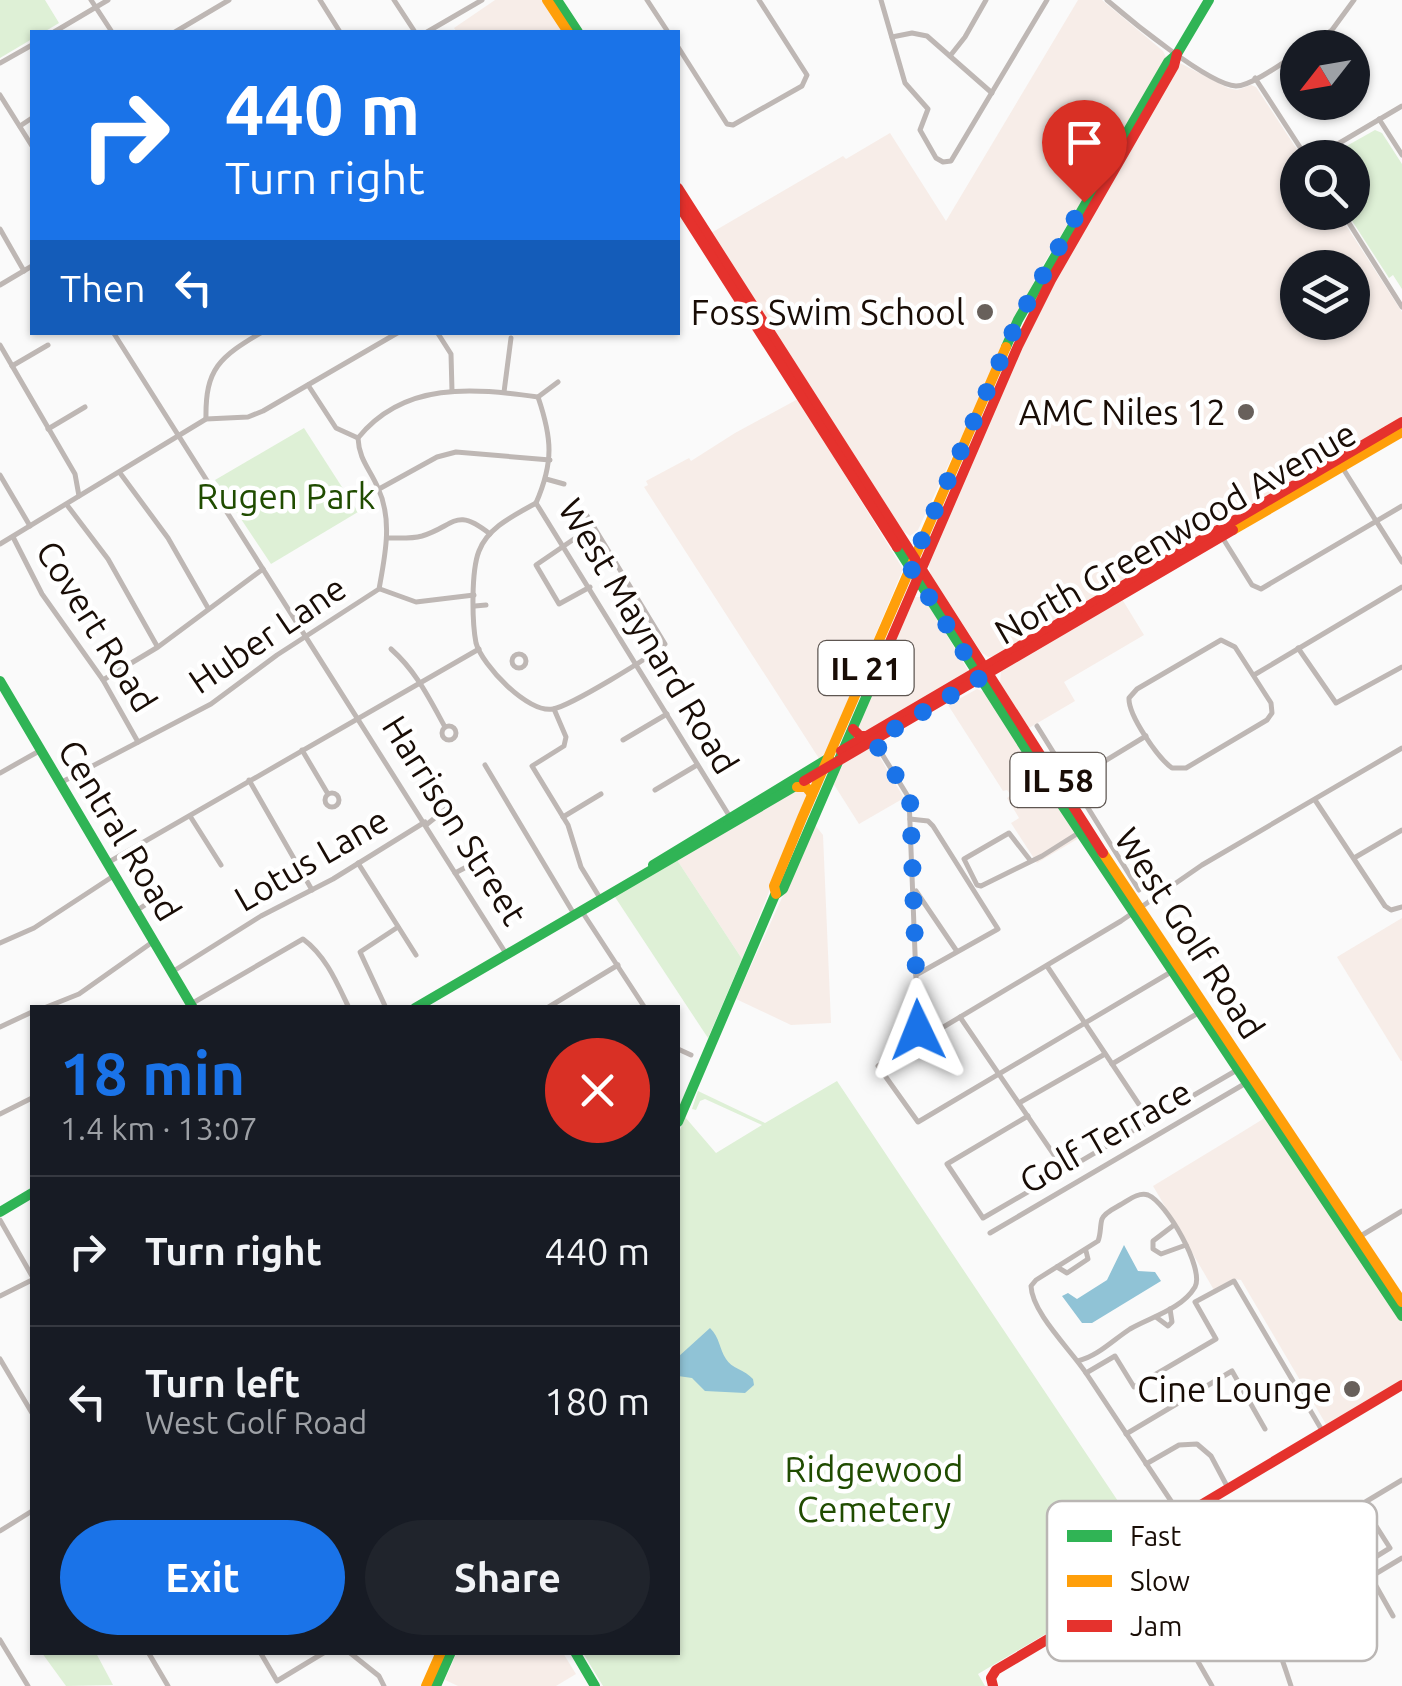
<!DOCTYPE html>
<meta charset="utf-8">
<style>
:root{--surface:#171b24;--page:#20242c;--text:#f1f3f6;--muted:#9ea1a6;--line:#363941;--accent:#1a73e8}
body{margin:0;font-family:Ubuntu,sans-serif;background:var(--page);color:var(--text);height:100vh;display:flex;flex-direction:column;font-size:38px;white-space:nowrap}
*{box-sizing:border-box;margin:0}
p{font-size:32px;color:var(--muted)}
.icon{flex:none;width:55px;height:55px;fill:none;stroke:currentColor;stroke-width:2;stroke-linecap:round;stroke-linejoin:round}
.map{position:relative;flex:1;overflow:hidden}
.drawer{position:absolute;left:30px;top:1005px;width:650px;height:650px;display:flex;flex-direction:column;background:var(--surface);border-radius:0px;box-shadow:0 2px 8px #0004}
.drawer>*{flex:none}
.top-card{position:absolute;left:30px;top:30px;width:650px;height:305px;border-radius:0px;box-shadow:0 2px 8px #0004;background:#1a73e8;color:#fff;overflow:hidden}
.needle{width:65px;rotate:239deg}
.tools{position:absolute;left:1280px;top:30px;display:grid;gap:20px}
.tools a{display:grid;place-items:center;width:90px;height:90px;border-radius:50%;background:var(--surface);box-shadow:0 2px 8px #0004;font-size:50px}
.pin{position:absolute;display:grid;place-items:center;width:85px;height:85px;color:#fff;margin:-102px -42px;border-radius:50% 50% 50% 0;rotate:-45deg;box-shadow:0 0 10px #0007}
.pin .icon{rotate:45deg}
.me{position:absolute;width:110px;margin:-55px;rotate:358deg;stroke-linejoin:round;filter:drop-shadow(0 0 8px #0008)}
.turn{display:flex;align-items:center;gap:35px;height:210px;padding:0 30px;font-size:45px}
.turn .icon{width:130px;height:130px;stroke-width:2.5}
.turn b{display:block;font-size:70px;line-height:85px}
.then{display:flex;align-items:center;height:95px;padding:0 30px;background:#0003;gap:20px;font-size:38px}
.round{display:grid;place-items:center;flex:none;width:105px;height:105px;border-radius:52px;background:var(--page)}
.summary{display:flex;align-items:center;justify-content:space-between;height:170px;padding:0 30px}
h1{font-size:60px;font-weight:700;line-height:75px;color:var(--accent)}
.primary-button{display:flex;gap:20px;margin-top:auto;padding:20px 30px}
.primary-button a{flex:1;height:115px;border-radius:60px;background:var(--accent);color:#fff;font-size:40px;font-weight:700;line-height:115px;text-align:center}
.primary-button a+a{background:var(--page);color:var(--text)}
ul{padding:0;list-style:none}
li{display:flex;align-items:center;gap:30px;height:150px;padding:0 30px;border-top:2px solid var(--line)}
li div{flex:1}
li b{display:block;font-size:38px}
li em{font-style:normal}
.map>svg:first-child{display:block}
</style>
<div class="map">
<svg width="1402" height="1686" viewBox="0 0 1402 1686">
<rect width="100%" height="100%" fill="#fafafa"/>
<!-- built -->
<g fill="#f7ede8" fill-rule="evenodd">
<path d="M495,0H544L565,32H457L454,28Z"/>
<path d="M1078,0H1102L1163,51L1167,59L1037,275L918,530L910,536L903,531L711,233L843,156L846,159L890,133L946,221Z"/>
<path d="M1180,63L1228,88L1237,90L1251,85L1256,87L1302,157L1298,158V212L1338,213L1402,312V419L995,656L988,657L981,652L931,575L928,563L1036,316ZM1298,268H1352V322H1298Z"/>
<path d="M798,399L903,569L826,753L820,760L644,487L648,485L646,481L689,458L691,461L735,433Z"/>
<path d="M915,597H921L926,601L969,672L863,734L858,728L864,711Z"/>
<path d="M1122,599L1144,635L1064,682L1075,701L1029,728L1000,683L1001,670Z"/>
<path d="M977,689L984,692L1079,838L1037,863L1011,823L1019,818L1007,798L1011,795L1007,790L1003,791L948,705Z"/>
<path d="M873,746L904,798L859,824L833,783L844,763Z"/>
<path d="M799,789L808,795L742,959L677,860Z"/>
<path d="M815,825L823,835L831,1023L791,1025L736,999Z"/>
<path d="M1402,918V1061H1401L1337,957Z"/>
<path d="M1264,1115L1402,1321V1381L1327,1426L1241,1280L1233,1279L1214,1290L1153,1186L1242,1132L1263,1119Z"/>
<path d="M457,1652L563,1653L576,1674L556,1686H458L445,1680Z"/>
</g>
<!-- green -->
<g fill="#def0d6">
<path d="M0,0H45L59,23L44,32H32V39L0,58Z"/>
<path d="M1375,130L1382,133L1402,164V289L1393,275L1389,278L1347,213L1352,212V158L1327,157Z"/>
<path d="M304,428L358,512L271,564L215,480Z"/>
<path d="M677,860L742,959L708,1038L613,894Z"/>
<path d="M837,1081L1140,1534L1126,1544L1144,1573L1142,1577L978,1674L985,1686H603L583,1653L678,1652V1135L685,1117L716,1153L762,1125L705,1099L700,1101L696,1110L692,1109L698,1091L765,1123Z"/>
<path d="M42,1653H96L113,1685L66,1686Z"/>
</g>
<!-- water -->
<g fill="#90c3d6">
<path d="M1124,1245L1138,1271L1155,1272L1161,1281L1092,1323H1082L1062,1296L1068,1293L1077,1299L1107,1280Z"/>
<path d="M710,1328C720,1338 719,1348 726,1359C731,1368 745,1370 753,1379L754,1385L745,1393L705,1391L692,1378L678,1376V1357Z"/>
</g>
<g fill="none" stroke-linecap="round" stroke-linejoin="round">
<!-- street -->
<g stroke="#beb7b4" stroke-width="5">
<path d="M91,0L112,32"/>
<path d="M320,0L340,32"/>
<path d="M394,0L415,32"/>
<path d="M647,0L668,32"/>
<path d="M881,0L905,83L928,109L920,130L936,158L943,162L951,161L1047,0"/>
<path d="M1107,0C1129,19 1209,85 1236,86C1251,86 1284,62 1298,53"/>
<path d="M54,32L108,0"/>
<path d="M175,32L229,0"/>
<path d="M427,32L482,0"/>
<path d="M892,37L912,33L927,36L992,93"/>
<path d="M678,47L727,124L733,125L802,86L807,75L759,0"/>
<path d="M1307,48L1332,30L1354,0"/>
<path d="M950,56L965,37L986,0"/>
<path d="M0,63L32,45"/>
<path d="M1255,78L1307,158"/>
<path d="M0,95L32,146"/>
<path d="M1080,112L1124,140"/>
<path d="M1379,119L1402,155"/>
<path d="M20,126L32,118"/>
<path d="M1314,158L1402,106"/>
<path d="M1342,212L1402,307"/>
<path d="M0,229L24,271"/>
<path d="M0,285L32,266"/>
<path d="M113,332L505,952"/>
<path d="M437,332L451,354L452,391"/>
<path d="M0,345L75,474L79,496"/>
<path d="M12,366L48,345"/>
<path d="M308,385L336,428L358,438"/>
<path d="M504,392L511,338"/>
<path d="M206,419C205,368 220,357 262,332"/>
<path d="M48,429L85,407"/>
<path d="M1342,467L1402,562"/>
<path d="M120,473L168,538L208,608"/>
<path d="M0,475L30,526"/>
<path d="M546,479L564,484"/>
<path d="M379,489L437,457L456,452L550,460"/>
<path d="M536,503C515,515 488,527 479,551C471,571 472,622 476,643C482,665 528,714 553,709C570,706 651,657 665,644L586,514"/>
<path d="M536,503L730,817"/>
<path d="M536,503C554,462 552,438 538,397"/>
<path d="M67,505L108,559L157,646"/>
<path d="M13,537L42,594L103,680L138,742"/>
<path d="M1222,537L1252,585L1261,589L1402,506"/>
<path d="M388,538C399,538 411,539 422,536C455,526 455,506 490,534"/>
<path d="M0,544L206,419L248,417L263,411L399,332"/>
<path d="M590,587L559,604L536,565L593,526"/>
<path d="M380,589L416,602L474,595"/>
<path d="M475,606L486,605"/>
<path d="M1221,640L1235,647L1271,703L1272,713L1267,720L1186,768H1172C1158,758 1128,715 1129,698L1137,689Z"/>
<path d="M1298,648L1336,703L1402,667"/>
<path d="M391,649C416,671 429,698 445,727"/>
<circle cx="519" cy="661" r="7"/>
<path d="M1254,675L1402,587"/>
<path d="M103,680L158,647L263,569"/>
<path d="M554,709L566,737L564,746L532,766L568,825L581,867L600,898"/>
<circle cx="449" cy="733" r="7"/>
<path d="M1037,726L1139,890"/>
<path d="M623,740L667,714"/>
<path d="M874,741L909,798L918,1030"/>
<path d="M302,750L328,794"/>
<path d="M485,765L574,914"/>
<path d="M0,773L41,750"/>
<path d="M249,780L312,890"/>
<path d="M1072,781L1146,736"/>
<path d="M60,783L211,704L277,655L379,589C385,556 393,520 378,488C370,469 359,460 358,438C404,381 473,388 538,397L558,382"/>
<path d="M655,790L697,765"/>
<circle cx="332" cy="800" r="7"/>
<path d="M1315,800L1385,906L1391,910L1402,907"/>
<path d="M190,816L221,865"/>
<path d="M563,817L601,794"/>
<path d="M910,819L928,821L933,826L998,929L916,975"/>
<path d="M426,825L446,809"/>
<path d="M1354,858L1402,830"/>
<path d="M1030,860L1009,833L964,859L977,885L981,886L1042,856L1080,832"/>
<path d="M109,862L479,649"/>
<path d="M358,863L416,955"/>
<path d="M455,873L478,861"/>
<path d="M916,891L956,950"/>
<path d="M581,910L645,1008"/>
<path d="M136,911L154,899"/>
<path d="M0,943L34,928L115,875"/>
<path d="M1047,966L1150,1121"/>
<path d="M172,972L261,916L333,879L425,822"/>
<path d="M1171,972L918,1122L878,1066L1121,921L1202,865L1402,748"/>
<path d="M191,1004L303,939C326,956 337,983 349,1008"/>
<path d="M44,1008L79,994L154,941"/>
<path d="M386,1008L360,952L398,927"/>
<path d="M547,1008L618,965"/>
<path d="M960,1017L1065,1171"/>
<path d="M0,1027L32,1012"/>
<path d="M678,1049L691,1055"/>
<path d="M1112,1064L1200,1012"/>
<path d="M1019,1103L1105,1054"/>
<path d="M0,1114L32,1098"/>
<path d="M1028,1116L947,1164L983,1218L1237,1070"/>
<path d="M0,1220L32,1276"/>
<path d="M1174,1225L1153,1241V1249L1161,1254L1186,1245"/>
<path d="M990,1233L1246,1083"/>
<path d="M1359,1237L1402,1211"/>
<path d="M1057,1267L1067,1273L1088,1259L1086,1251"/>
<path d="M0,1296L32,1280"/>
<path d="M1156,1317L1168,1326L1172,1322L1170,1309"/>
<path d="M0,1359L32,1413"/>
<path d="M1078,1361C1098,1356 1113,1340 1130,1329C1151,1317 1182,1309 1195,1287C1205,1269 1166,1202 1148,1195C1138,1192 1129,1200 1120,1205C1115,1208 1105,1212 1102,1219C1100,1225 1101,1234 1098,1241L1036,1280L1031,1286C1032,1313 1071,1350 1086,1373L1181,1516"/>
<path d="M1086,1373L1115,1356L1134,1387L1216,1339L1195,1302L1234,1281L1323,1432"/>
<path d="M1126,1434L1232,1371L1265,1429"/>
<path d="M1146,1464L1179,1445L1197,1444L1211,1456L1228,1488"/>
<path d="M1212,1500L1285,1613L1390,1548L1362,1504L1402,1480"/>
<path d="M1197,1506C1244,1562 1269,1617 1291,1686"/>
<path d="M0,1531L32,1511"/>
<path d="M1371,1577L1393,1616"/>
<path d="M1151,1578L1160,1583L1167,1594L1177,1625L1212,1686"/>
<path d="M0,1640L28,1686"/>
<path d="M148,1652L168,1686"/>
<path d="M260,1652L277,1681L325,1652"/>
<path d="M349,1652L379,1676L384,1686"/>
<path d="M1316,1659L1296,1628L1297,1621L1402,1558"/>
</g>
<!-- fast -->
<g stroke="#30b455" stroke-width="10">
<path d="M557,0L578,32"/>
<path d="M1006,347L1018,320L1168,62L1177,54L1209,0"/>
<path d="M897,547L1046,781L1402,1316"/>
<path d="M0,681L193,1008"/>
<path d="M653,865L829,758"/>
<path d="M415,1008L804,781"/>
<path d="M678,1122L775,895L783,889L877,672"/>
<path d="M0,1212L32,1193"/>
<path d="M575,1652L595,1686"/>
<path d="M436,1686L451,1652"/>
</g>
<!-- slow -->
<g stroke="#ff9f0a" stroke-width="10">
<path d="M547,0L568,32"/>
<path d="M1233,530L1402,432"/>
<path d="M797,787H806L812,794"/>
<path d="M1103,853L1402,1302"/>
<path d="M776,894L774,886L802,818L1006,347"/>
<path d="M426,1686L441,1652"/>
</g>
<!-- jam -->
<g stroke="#e5322d" stroke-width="10">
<path d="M678,188L1103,853"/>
<path d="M678,204L897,547"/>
<path d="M877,672L1018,346L1051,280L1174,66L1177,54"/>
<path d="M853,729L860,736H867"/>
<path d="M841,751L1402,422"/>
<path d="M804,781L1233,530"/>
<path d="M993,1686L991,1678L996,1670L1151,1578L1152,1570L1141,1546L1147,1537L1402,1385"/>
</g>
</g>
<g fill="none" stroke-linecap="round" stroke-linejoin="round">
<!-- route -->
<path stroke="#1a73e8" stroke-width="18" stroke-dasharray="0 32.4" d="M918,1030L910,798L874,741L980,678L910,567L1018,320L1084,202"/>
</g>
<!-- markers -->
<g fill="#68605b" stroke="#fff" stroke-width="4">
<circle cx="985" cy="312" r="10"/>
<circle cx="1246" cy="412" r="10"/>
<circle cx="1352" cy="1389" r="10"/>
</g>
<g text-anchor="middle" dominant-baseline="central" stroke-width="9" stroke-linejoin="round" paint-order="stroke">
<!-- shield labels -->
<g fill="#fff" stroke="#5e5651" stroke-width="2.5">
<rect x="818.5" y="641" width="95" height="54" rx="8"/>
<rect x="1010.5" y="753" width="95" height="54" rx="8"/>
</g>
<g font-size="32" font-weight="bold" fill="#190d06">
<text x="866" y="668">IL 21</text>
<text x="1058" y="780">IL 58</text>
</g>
<!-- poi labels -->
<g font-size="35" fill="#190d06" stroke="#fff" text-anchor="end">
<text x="965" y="312">Foss Swim School</text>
<text x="1226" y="412">AMC Niles 12</text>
<text x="1332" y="1389">Cine Lounge</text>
</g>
<!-- park labels -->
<g font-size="35" fill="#204c00" stroke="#fff">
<text x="286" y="496">Rugen Park</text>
<text x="874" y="1469">Ridgewood<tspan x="874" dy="40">Cemetery</tspan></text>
</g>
<!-- street labels -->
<g font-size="35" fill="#190d06" stroke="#fff">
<text transform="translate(1175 532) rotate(-30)">North Greenwood Avenue</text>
<text transform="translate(97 626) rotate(58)">Covert Road</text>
<text transform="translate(267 634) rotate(-34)">Huber Lane</text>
<text transform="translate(649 636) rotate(59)">West Maynard Road</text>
<text transform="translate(455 820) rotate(58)">Harrison Street</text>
<text transform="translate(120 830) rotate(59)">Central Road</text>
<text transform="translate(311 859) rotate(-30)">Lotus Lane</text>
<text transform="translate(1190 933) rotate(57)">West Golf Road</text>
<text transform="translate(1105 1136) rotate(-30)">Golf Terrace</text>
</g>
</g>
<!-- legend -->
<rect x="1047" y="1501" width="330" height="160" rx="15" fill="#fff" stroke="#bab6b4" stroke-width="2.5"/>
<rect x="1067" y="1530" width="45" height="12" fill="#30b455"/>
<rect x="1067" y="1575" width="45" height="12" fill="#ff9f0a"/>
<rect x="1067" y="1620" width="45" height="12" fill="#e5322d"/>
<g font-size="28" fill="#190d06">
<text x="1130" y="1546">Fast</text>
<text x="1130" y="1591">Slow</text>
<text x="1130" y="1636">Jam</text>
</g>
</svg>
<div class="tools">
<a><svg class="needle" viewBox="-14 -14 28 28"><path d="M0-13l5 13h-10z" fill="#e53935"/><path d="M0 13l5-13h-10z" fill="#9ea1a6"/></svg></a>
<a><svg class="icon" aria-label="search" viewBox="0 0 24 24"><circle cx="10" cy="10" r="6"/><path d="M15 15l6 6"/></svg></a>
<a><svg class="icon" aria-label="layers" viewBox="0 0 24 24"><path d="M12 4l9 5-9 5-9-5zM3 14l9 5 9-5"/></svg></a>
</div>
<div class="pin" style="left:1084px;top:202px;background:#d93025"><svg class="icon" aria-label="arrive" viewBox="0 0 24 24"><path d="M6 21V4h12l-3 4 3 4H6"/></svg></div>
<svg class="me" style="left:918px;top:1030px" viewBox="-20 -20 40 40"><path d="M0-17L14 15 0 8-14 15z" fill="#1a73e8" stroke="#fff" stroke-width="4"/></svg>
<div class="top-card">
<div class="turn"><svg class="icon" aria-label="right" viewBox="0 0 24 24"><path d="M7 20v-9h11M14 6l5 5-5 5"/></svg><div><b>440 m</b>Turn right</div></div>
<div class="then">Then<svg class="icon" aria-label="left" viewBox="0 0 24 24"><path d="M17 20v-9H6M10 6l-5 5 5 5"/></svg></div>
</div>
<section class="drawer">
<div class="summary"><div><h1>18 min</h1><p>1.4 km · 13:07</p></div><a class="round" style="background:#d93025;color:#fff"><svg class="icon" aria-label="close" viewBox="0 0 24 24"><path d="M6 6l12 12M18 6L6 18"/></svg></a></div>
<ul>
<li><svg class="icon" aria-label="right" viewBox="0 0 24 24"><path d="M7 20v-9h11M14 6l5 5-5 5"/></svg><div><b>Turn right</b></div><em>440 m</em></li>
<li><svg class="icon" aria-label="left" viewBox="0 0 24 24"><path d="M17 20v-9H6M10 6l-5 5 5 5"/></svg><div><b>Turn left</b><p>West Golf Road</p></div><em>180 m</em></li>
</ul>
<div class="primary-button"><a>Exit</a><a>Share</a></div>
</section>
</div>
